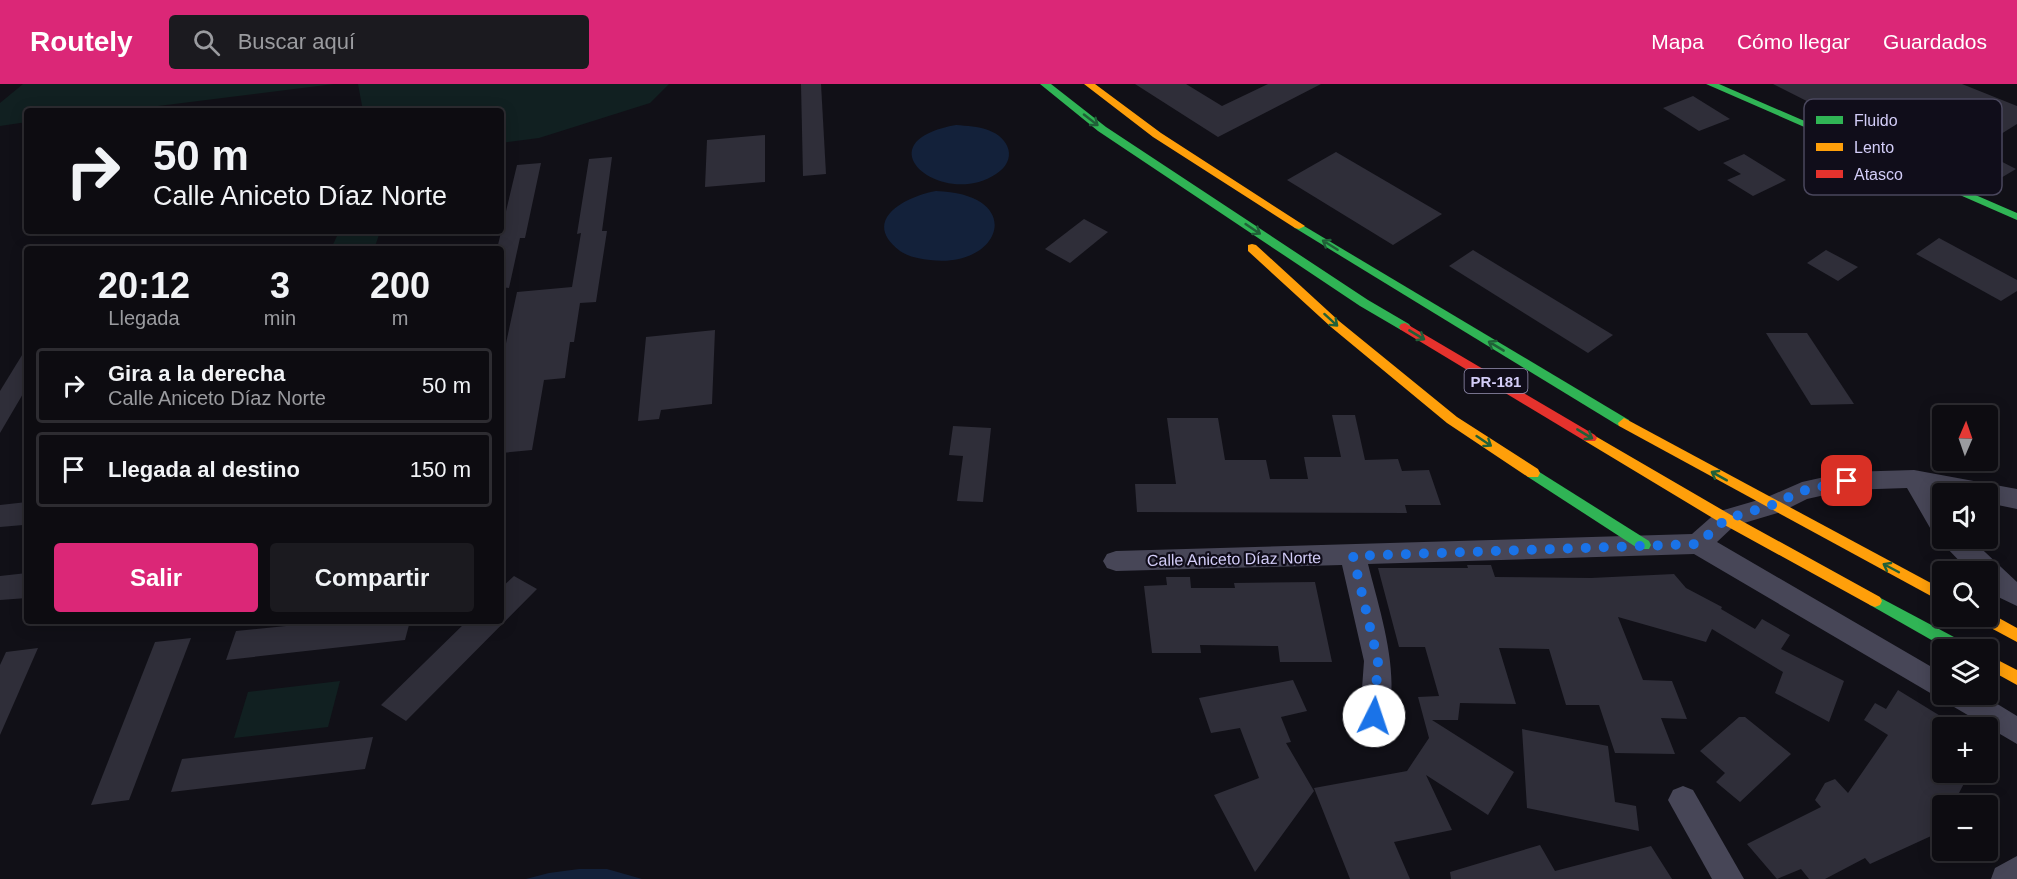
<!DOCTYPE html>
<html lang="es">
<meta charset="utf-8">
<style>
:root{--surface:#0d0c11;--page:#1b1a1f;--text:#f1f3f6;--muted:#9a9b9f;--line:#2d2c31;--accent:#db2777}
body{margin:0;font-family:Arial,sans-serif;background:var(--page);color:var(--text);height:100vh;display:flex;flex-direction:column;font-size:22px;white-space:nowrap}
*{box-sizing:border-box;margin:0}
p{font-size:20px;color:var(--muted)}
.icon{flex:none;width:33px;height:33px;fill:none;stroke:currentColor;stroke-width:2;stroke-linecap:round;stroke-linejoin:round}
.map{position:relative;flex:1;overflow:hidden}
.panel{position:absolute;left:24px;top:162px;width:480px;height:378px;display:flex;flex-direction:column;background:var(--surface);border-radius:6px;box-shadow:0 3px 15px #0003,0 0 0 2px var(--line)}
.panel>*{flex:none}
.guide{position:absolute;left:24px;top:24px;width:480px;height:126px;border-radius:6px;box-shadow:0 3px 15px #0003,0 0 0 2px var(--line);background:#0d0c11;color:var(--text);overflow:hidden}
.needle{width:39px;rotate:2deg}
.controls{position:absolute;left:1932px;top:321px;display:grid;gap:12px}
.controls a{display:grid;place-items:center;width:66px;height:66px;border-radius:6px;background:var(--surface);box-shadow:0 3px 15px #0003,0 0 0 2px var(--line);font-size:30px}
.pin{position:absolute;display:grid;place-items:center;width:51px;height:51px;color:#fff;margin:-26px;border-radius:12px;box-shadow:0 3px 9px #0006}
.me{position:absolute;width:66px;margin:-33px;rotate:4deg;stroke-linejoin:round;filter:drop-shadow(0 0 4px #0008)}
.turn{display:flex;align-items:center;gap:21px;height:126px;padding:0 30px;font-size:27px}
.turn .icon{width:78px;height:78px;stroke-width:2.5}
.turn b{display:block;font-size:42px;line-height:51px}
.eta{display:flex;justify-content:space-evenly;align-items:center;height:102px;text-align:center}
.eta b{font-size:36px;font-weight:700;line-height:42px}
.cta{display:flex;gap:12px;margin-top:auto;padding:12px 30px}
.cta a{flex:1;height:69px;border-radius:6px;background:var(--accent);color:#fff;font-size:24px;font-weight:700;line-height:69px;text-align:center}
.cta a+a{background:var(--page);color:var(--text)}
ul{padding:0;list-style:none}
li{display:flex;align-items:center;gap:18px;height:75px;margin:0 12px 9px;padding:0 18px;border:3px solid var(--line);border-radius:6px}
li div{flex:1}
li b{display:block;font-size:22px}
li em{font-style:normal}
header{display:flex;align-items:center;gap:36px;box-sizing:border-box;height:84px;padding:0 30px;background:var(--accent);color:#fff}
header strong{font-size:28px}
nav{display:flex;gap:33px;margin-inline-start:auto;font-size:21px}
.search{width:420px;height:54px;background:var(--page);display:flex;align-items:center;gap:15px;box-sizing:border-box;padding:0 21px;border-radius:6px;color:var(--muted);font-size:22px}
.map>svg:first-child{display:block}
</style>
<header>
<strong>Routely</strong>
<div class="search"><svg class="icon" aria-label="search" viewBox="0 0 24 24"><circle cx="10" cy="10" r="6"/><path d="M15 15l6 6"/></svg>Buscar aquí</div>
<nav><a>Mapa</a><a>Cómo llegar</a><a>Guardados</a></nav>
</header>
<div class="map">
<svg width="2017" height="795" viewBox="0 0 2017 795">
<rect width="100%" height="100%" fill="#111017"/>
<!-- green -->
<g fill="#112021">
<path d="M23,0H334L118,27H27V38L0,42V19Z"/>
<path d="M358,0H669L650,19L539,54L501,59V27H363Z"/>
<path d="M380,148L374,165H331L337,152Z"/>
<path d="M340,597L328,643L234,654L248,608Z"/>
</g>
<!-- water -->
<g fill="#13213a">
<path d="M956,41C967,42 978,42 988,46C1010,54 1018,76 996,90C942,126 860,58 956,41Z"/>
<path d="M936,107C1027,110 1002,185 930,176C920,175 909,173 900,167C859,136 907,112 936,107Z"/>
<path d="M579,785H607L642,795H526L549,789Z"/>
</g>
<!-- building -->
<g fill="#2f2e39">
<path d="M801,0H821L826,90L803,92Z"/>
<path d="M1135,0H1186L1222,22L1268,0H1321L1218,53Z"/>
<path d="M1773,0H1962L2017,22V40L1977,65L2016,85L1989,101L1956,83L1949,87L1874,47L1870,49Z"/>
<path d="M1693,12L1730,35L1699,47L1663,24Z"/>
<path d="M765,51V98L705,103L707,56Z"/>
<path d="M1336,68L1442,130L1393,161L1287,96Z"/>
<path d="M1744,70L1786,96L1753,112L1727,96L1741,90L1723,79Z"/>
<path d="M612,73L602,147H607L596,218L580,219L574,258H570L565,294L544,296L532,366L501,369V264H505L517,208L572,203L581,149L577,150L589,75Z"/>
<path d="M541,79L525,154H520L509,204L501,203V165H497L517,81Z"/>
<path d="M1084,135L1108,148L1070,179L1045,165Z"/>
<path d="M1939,154L2017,196V207L2001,217L1916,170Z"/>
<path d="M1473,166L1613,251L1588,269L1449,182Z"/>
<path d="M1826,166L1858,183L1838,197L1807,179Z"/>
<path d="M715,246L712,320L661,326L659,335L638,337L646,253Z"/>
<path d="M1766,249H1807L1854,320L1811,321Z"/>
<path d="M27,263V303L0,349V307Z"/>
<path d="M1332,331H1355L1365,376L1398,375L1402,387L1429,386L1441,421H1405L1407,429L1137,428L1135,400H1176L1167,334H1218L1225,376H1266L1270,395H1308L1304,373H1341Z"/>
<path d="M953,342L991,344L983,418L957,417L963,372L949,371Z"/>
<path d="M27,418V438L23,441L0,443V421Z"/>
<path d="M1467,481H1491L1495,493L1591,494L1674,490L1686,504L1722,523L1721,525L1755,545L1762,535L1790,551L1781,565L1844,597L1829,638L1775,609L1783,588L1712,545L1706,558L1618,533L1643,596L1672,597L1687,635L1661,634L1675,670L1615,669L1599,621H1566L1549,565L1499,564L1516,620L1460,619L1458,636H1432L1514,688L1488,731L1426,691L1452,746L1394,758L1410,795H1350L1314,704L1407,687L1429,654L1418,613L1439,612L1425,563H1399L1378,484H1468Z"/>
<path d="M27,489V514L0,516V492Z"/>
<path d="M514,492L537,505L406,637L381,621L467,537H501V504Z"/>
<path d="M1166,493H1190L1191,504H1235L1234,499L1315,498L1332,578H1280L1278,562L1200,561L1201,569H1152L1144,502L1167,501Z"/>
<path d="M335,537H410L405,556L226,576L236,547Z"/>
<path d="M191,554L129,716L91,721L155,558Z"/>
<path d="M38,564L0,651V581L6,568Z"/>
<path d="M1293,596L1307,627L1281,633L1291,658L1286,659L1314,707L1255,788L1214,711L1259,694L1240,644L1211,649L1199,614Z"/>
<path d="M1898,606L1942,633V688H1970L1959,709L1977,722H1942V747L1870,780L1865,774L1825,795H1809L1801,785L1777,795L1747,760L1821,723L1815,716L1825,699L1835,695L1848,709L1888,651L1864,636L1875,619L1886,625Z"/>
<path d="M1739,633H1745L1791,670L1740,718L1716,698L1725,689L1700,667Z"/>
<path d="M1522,645L1608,662L1615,718L1636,722L1639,747L1527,724Z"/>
<path d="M373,653L365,685L171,708L182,675Z"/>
<path d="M1540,761L1555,787L1651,762L1672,795H1451L1450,788Z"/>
</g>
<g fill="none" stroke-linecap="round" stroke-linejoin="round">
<!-- street -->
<g fill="#474657" fill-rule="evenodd">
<path d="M1914,386L2017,405V425L1988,419V410L1935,408L1942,421V454H1970L2017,498V522L1994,511L1988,504V488H1970L1944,461L1942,452L1933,449L1907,404L1847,406L1807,415L1781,428L1734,442L1717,458L1942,589V610H1981L2017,632V660L1694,470L1368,480C1379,525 1404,597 1384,641L1374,645L1364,641L1360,632L1364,577L1342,481L1116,487L1107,484L1103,477L1107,470L1116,467L1692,450L1717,428L1765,414L1802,398L1847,388Z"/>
<path d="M1683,702L1693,706L1744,795H1712L1668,716L1673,706Z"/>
<path d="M2017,772V795H1991L1995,784Z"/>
</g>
<!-- fast -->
<g fill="#30b455" fill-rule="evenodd">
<path d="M1040,0H1051L1106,43L1368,216L1409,240L1411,243L1409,246H1401L1360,222L1098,47Z"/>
<path d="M1706,0H1719L2017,129V136Z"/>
<path d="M1299,139L1629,336L1630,339L1629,342H1619L1295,144L1293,142Z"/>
<path d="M1533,384L1649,457L1651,461L1649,465H1639L1528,393L1526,389L1528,385Z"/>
<path d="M1875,511L1969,561L1971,566H1949L1870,521L1868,517L1870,513Z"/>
</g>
<!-- slow -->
<g fill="#ff9f0a" fill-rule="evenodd">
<path d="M1084,0H1095L1161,49L1305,142L1299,145L1295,144L1153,53Z"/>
<path d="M1252,160L1256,161L1339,237L1457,333L1538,385L1540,389L1538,393H1528L1447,339L1331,243L1248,167V161Z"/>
<path d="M1624,334L1942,505V518L1619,342L1618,339Z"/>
<path d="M1590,349L1731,431L1880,513L1882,517L1880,521L1875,523L1870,521L1721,439L1585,357L1583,354Z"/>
<path d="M1988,528L2017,544V558L1976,536L1974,532H1988Z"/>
<path d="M1988,571L2017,586V601L1988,585Z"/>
</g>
<!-- jam -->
<path fill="#e5322d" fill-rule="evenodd" d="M1405,239L1595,351L1597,354L1595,357H1585L1401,246L1399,243L1401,240Z"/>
</g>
<!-- one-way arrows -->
<defs><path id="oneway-shaft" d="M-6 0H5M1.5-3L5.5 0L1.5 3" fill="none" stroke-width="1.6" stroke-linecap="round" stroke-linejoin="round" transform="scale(1.5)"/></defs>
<g stroke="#206038">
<use href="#oneway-shaft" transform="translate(1091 36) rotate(38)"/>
<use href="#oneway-shaft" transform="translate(1253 145) rotate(34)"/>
<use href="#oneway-shaft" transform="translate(1330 161) rotate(-148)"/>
<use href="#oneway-shaft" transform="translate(1331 236) rotate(42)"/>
<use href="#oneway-shaft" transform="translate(1417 251) rotate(31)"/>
<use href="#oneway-shaft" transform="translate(1496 262) rotate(-149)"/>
<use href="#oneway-shaft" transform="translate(1585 350) rotate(31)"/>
<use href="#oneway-shaft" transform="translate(1484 357) rotate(34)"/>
<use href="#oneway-shaft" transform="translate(1719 392) rotate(-151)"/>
<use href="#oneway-shaft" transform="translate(1891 484) rotate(-152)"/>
</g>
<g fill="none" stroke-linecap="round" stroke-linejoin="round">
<!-- route -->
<path stroke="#1a73e8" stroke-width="10" stroke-dasharray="0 18" d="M1374,632L1378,577L1353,472L1698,460L1726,435L1772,421L1802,407L1847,397"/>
</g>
<g text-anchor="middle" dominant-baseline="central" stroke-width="4.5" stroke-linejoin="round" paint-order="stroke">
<!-- shield labels -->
<rect fill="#100d1a" stroke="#9893b5" stroke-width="1.5" x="1464.5" y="285" width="63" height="24" rx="4.5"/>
<g font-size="15" font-weight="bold" fill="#d3cdf8">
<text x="1496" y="297">PR-181</text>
</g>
<!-- street labels -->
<g font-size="16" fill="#d3cdf8" stroke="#100d1a">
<text transform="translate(1234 475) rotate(-1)">Calle Aniceto Díaz Norte</text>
</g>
</g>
<!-- legend -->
<rect x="1804" y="15" width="198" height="96" rx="9" fill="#100d1a" stroke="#4a475d" stroke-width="1.5"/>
<rect x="1816" y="32" width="27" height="8" fill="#30b455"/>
<rect x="1816" y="59" width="27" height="8" fill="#ff9f0a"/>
<rect x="1816" y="86" width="27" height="8" fill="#e5322d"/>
<g font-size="16" fill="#d3cdf8">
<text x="1854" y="42">Fluido</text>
<text x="1854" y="69">Lento</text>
<text x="1854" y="96">Atasco</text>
</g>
</svg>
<div class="controls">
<a><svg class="needle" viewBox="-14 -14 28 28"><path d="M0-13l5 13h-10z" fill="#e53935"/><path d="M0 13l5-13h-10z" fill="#9a9b9f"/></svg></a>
<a><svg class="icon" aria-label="sound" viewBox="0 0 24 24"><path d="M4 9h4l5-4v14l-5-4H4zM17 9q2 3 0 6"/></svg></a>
<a><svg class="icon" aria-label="search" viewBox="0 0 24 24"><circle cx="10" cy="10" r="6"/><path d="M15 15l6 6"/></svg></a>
<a><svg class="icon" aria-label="layers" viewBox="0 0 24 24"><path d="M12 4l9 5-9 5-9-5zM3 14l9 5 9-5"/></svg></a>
<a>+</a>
<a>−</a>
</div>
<div class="pin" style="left:1847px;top:397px;background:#d93025"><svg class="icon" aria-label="arrive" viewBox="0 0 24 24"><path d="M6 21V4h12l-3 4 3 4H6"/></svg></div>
<svg class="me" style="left:1374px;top:632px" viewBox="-20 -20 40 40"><circle r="19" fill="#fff"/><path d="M0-13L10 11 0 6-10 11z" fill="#1a73e8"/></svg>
<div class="guide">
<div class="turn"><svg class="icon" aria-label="right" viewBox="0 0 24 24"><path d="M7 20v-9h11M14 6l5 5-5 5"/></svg><div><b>50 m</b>Calle Aniceto Díaz Norte</div></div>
</div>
<section class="panel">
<div class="eta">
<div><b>20:12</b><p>Llegada</p></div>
<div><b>3</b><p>min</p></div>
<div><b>200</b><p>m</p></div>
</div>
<ul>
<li><svg class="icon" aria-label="right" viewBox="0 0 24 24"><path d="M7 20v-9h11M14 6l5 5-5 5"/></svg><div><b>Gira a la derecha</b><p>Calle Aniceto Díaz Norte</p></div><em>50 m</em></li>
<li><svg class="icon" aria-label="arrive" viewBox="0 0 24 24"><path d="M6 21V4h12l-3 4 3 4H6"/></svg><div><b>Llegada al destino</b></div><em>150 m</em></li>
</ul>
<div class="cta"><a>Salir</a><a>Compartir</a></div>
</section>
</div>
